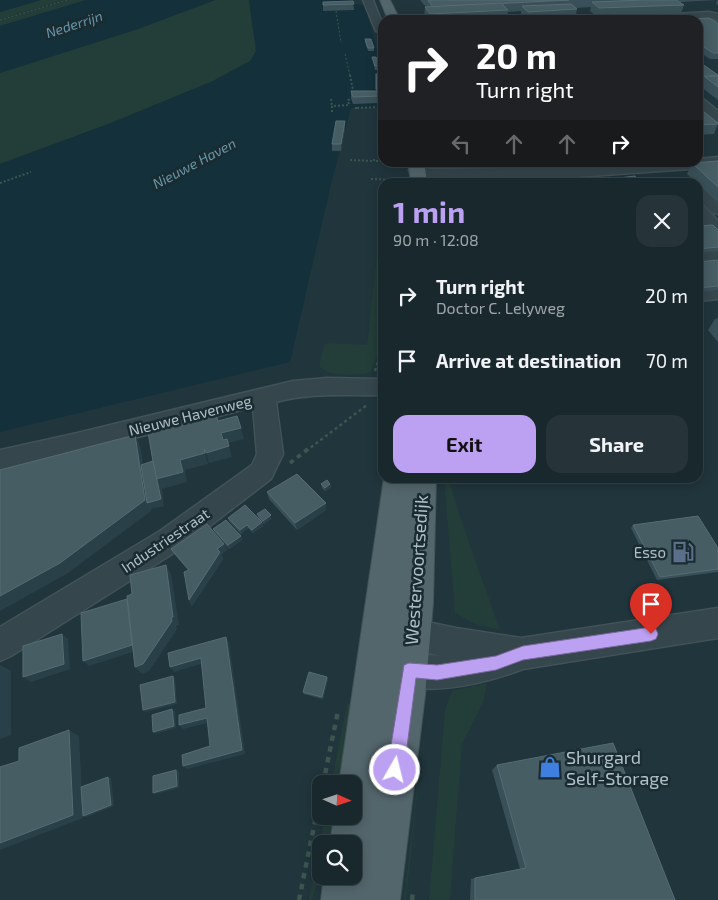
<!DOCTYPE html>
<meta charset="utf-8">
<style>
:root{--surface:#19282d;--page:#263439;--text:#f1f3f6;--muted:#9fa6aa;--line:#374449;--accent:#bca0f2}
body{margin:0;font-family:"Exo 2",sans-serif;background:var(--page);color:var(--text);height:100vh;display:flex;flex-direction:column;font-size:19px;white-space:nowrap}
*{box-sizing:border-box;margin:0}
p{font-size:16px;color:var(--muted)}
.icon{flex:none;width:28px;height:28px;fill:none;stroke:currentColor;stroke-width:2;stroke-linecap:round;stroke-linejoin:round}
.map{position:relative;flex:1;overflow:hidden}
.sheet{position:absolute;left:378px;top:178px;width:325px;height:305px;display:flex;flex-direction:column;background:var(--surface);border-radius:15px;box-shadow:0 2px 12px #0003,0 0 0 1px var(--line)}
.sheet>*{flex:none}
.hud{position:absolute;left:378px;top:15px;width:325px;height:152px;border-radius:15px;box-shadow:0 2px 12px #0003,0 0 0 1px var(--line);background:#202124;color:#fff;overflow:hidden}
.needle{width:32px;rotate:93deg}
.fabs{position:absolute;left:312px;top:775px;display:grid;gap:10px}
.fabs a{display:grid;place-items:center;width:50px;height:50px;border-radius:10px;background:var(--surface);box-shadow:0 2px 12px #0003,0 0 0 1px var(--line);font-size:25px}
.pin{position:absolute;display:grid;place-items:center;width:42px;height:42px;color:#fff;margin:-51px -21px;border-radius:50% 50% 50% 0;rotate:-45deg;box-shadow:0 0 5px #0007}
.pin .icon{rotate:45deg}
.me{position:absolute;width:55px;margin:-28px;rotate:8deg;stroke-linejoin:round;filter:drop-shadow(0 0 4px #0008)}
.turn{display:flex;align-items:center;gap:18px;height:105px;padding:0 15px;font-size:22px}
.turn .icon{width:65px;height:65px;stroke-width:2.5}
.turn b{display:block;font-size:35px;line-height:42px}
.lanes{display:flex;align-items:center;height:48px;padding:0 15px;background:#0003;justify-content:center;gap:25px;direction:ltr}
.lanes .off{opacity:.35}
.round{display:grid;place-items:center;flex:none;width:52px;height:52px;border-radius:15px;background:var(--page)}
.overview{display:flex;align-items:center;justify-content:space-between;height:85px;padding:0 15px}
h1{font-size:30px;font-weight:700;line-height:38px;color:var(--accent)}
.cta{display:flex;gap:10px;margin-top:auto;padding:10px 15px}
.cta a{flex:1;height:58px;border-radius:15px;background:var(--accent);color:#111;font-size:20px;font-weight:700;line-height:58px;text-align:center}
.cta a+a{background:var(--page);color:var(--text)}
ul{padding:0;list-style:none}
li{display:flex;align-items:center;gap:15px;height:65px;padding:0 15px}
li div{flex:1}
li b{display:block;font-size:19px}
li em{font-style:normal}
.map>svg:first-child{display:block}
</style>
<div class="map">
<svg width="718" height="900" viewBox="0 0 718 900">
<rect width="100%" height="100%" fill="#21353c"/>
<!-- green -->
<g fill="#233d38">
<path d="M41,0H64L0,19V12Z"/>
<path d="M69,0H86L0,26V20Z"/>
<path d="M215,0H249L256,51L251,61L213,81L111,123L0,164V73L138,29Z"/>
<path d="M382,211C383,257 390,332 370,373C355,375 330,378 319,366L324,345L328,343L367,345Z"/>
<path d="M444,478H449L458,511L500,630L475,624L455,613Z"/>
<path d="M487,683L484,700L462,744L450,900H429L445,710L452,691Z"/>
<path d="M347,704H352L340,784H331Z"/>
<path d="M425,719L406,900H404Z"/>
<path d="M325,816H334L328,844H321V868L312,900H309Z"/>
</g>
<!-- water -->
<g fill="#14303a">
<path d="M0,0H41L0,12Z"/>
<path d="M86,0H215L138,29L0,73V26Z"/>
<path d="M249,0H351V4L365,5L382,68V107L351,108L331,184L290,362L0,432V164L111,123L213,81L250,61L256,51Z"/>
</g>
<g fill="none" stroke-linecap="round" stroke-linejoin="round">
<!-- minor casing -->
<g stroke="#415258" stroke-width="3">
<g id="minor">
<path d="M363,0H373L382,23V32L376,31L375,29Z"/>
<path d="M709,12L718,14V20L709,18L612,20L617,17Z"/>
<path d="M698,98L703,99L718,111V122L713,121L698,108Z"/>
<path d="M718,157V167L576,177L430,179L412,173L409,170L412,167L417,165L431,169L576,167L646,162H698V159Z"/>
<path d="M698,184L704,186L718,200V214L712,213L698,198Z"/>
<path d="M698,205L704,206L718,221V236L712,235L698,219Z"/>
<path d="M718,250V262L698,263V253Z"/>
<path d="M718,287V299L698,301V289Z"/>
<path d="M327,378L382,379V395C346,396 312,392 276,402L283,454L271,479L180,549L11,656L0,661V627L160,531L252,465L257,454L253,407L73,454L0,470V450L73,434L293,381Z"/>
<path d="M718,608V638L523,669C492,681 409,705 384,672C382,669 381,664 380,661L386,649L382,639L387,628L413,619L456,628L521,638ZM413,649L441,656L414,654L409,651Z"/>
</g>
</g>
<!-- major casing -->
<g stroke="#415258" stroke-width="2">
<g id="major">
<path d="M380,0H390L400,20H388Z"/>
<path d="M408,162H424L427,182H411Z"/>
<path d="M384,478H436L433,603L425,695L400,900H321L324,876H354V844H330L334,816H354V784H339Z"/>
</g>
</g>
<!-- path-far4 -->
<g stroke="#3c554f" stroke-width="1" stroke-dasharray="2 2" stroke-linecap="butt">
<path d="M336,11L341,43"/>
<path d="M0,20L67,0"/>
<path d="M345,54L350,76"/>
</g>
<!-- path-far3 -->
<g stroke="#3c554f" stroke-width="2" stroke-dasharray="2 2" stroke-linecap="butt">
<path d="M350,75L354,95"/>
<path d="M331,99L332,106"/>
<path d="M357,108H355L382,107L379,97H375"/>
<path d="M332,112V106L349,105L348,100L354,98"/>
<path d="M374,159V161H382"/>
<path d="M350,160L374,161"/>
<path d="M371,179L401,180"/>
<path d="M0,183L31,172"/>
</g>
<!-- path-far2 -->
<g stroke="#3c554f" stroke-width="2.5" stroke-dasharray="3 3" stroke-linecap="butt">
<path d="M375,371L379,358H382"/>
<path d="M306,451L367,405"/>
</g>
<!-- path-far1 -->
<path stroke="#3c554f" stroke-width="4" stroke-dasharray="4.5 4.5" stroke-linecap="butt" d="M290,463L308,449"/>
<!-- path -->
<g stroke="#3c554f" stroke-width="4.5" stroke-dasharray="5.5 5.5" stroke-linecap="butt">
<path d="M323,784L338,711"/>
<path d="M299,900L321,792"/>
<path d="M412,900L413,891"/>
</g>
<!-- minor -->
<use href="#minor" fill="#35464c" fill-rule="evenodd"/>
<!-- major -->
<use href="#major" fill="#53666c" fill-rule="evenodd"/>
</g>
<!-- wall -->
<g fill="#395058">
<path d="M420,0H718V5L716,4L717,0L680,2L684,5L681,13L597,17L590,11L591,7L576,8L577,9L576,15L596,20H526L521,15V11L508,12L507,19L520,20H426L424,18L425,7H426Z"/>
<path d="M353,1L354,10L323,11V2Z"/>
<path d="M698,20L718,23V59H710L698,51Z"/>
<path d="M365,39L374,48V51H368L365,42Z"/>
<path d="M372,57L380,66L379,70H375Z"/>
<path d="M698,61L718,75V100L701,87L703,83H698Z"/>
<path d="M376,74H382V96H379V103L353,104L351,98V91H376Z"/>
<path d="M698,107L718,123L714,134L698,135Z"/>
<path d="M345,128L341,151H332V144Z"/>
<path d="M718,161V203L698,184V182H696L687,174L692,163Z"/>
<path d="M619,178L640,182H618L617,181Z"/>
<path d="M698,210L702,214L700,218H698Z"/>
<path d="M698,226L718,230V251L698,253Z"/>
<path d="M718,260V290L698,292V262Z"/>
<path d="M718,318V342L708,330L715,319Z"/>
<path d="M321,484H330L331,487L325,491L322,488Z"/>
<path d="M267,492L326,503V510L297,530L269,499Z"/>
<path d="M257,514L271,515V519L264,524L258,517Z"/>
<path d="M228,518L262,522L263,526L253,533L248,528L241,534L229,521Z"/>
<path d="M633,525L718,548V572L657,580L631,528Z"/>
<path d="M213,529L242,540L229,549L215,532Z"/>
<path d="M224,544L227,550L221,555L223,559L192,606L189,600L188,570L175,555L171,549Z"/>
<path d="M327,677L328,679L323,699L304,694L303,692Z"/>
<path d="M497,765L675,900H470L471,879L520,869L492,770Z"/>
</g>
<!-- shaded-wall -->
<g fill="#2a4048">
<path d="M345,121V128L341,151V144Z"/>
<path d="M241,428L244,439L224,444L221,433Z"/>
<path d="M135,435L140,446L150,502L156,479L180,460L204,449L208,464L185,470L187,482L162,489L164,506L151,509V511L68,573L0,611V596Z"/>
<path d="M229,446L232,457L209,463L206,453Z"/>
<path d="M330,484L331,487L325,491V488Z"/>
<path d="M326,503V510L297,530L295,523Z"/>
<path d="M271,515V519L264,524L263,521Z"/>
<path d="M262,522L263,526L253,533L252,530Z"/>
<path d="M247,525L248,528L241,534L240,530Z"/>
<path d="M241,536L242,540L229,549L228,545Z"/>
<path d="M224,544L227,550L221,555L223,559L192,606L189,600L217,549Z"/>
<path d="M166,565L171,574L179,625L176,626L177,629L149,671L142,674L135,667Z"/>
<path d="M134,604L139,650L89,666L83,661Z"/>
<path d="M62,634L68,639L70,669L31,682L23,677Z"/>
<path d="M226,637L229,643L245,754L187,769L183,766L242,750Z"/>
<path d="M201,658L204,663L174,672L170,667Z"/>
<path d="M0,665L11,671V735L0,739Z"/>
<path d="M173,676L175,678L177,704L145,712L143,710Z"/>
<path d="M327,677L328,679L323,699L322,697Z"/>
<path d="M172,709L175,711L176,728L155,734L153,732Z"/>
<path d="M207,718L211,722L183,729L179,725Z"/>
<path d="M69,730L79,736L83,815L108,777L111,778L114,806L86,817L83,816V818L0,850V843Z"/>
<path d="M176,770L179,772V788L156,794L153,793Z"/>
</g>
<!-- building -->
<g fill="#465d64" stroke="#566c74">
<path d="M428,0H569L433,7Z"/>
<path d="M642,0H676L684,5L599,8L592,2Z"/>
<path d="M353,1L354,4L323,5V2Z"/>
<path d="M501,3L508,10L430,14L425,7Z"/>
<path d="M571,4L577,9L528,12L522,6Z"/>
<path d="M588,15L596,20H533L530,18Z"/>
<path d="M518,18L520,20H500L499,19Z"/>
<path d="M709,18L718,23V53H713L698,43V20H666Z"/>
<path d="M365,39H371L374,48H368Z"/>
<path d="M372,57H376L380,66H375Z"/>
<path d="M698,61L718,75L698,77Z"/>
<rect x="376" y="74" width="6" height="15"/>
<path d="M718,76V87L705,77Z"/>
<path d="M351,91H377L379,96L353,97Z"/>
<path d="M698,107L718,123V124L698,125Z"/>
<path d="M336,121H345L341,144H332Z"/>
<path d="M718,161V187L692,163Z"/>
<path d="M635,176L640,182H623L619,178Z"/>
<path d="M551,181L552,182H532Z"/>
<path d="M698,210L702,214L698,215Z"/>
<path d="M713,225L718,230V247L698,249V226Z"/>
<path d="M718,260V286L698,288V262Z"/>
<path d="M216,415L218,421L237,416L241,428L221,433L223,440L227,439L229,446L206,453L204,449L205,453L180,460L183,472L156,479L148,432Z"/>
<path d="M135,435L145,500L60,563L0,596V470Z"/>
<path d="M153,461L161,499L147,503L141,465Z"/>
<path d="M297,474L326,503L295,523L267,492Z"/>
<path d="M327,480L330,484L325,488L321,484Z"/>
<path d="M245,505L262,522L252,530L247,525L240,530L228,518Z"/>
<path d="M265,509L271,515L263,521L257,514Z"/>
<path d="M698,516L718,548V569L660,577L633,525Z"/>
<path d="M226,520L241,536L228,545L213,529Z"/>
<path d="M207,524L224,544L217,549L220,552L189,600L184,572L189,570L171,549Z"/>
<path d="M166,565L173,617L171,618L172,621L143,664L135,667L127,596L132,594L130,575Z"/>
<path d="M127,599L132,645L83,661L81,613Z"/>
<path d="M62,634L64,664L23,677V646Z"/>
<path d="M226,637L242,750L183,766L182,755L210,746L207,718L179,725V715L206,708L201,658L170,667L168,653Z"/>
<path d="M309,672L327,677L322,697L303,692Z"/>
<path d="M173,676L175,702L143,710L140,685Z"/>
<path d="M172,709L174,726L153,732L152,715Z"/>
<path d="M69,730L73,815L0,843V767L19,761V748Z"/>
<path d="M613,743L675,900H475V878L526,868L497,765Z"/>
<path d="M176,770L177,786L153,793V776Z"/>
<path d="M108,777L111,805L83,816L81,787Z"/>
</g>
<!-- route -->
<path fill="#bca0f2" stroke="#7a689d" d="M651,627L656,629L658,634L656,639L651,641L523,660L496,670L437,680L416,678L404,770L401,776L395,778L390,776L387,770L404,665L409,663L437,665L496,656L523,646Z"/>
<!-- icons -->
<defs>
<g id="fuel-bare" transform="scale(1.725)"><path d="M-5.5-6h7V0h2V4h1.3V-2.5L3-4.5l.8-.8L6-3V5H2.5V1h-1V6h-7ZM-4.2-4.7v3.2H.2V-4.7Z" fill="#5c6f8a" stroke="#1a2b31" stroke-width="2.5" paint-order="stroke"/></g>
<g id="shop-bare" transform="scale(1.725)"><path d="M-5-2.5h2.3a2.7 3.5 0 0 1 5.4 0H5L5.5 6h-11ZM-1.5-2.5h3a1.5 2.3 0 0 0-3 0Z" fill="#3f7fe0" stroke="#1a2b31" stroke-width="2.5" paint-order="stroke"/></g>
</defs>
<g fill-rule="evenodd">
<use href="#fuel-bare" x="683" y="552"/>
<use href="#shop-bare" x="550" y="767"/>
</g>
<g text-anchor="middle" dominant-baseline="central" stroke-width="5" stroke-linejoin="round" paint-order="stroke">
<!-- far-water labels -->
<g font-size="14" font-style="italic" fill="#6798a9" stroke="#1a2b31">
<text transform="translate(74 24) rotate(-18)">Nederrijn</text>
<text transform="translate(194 163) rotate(-28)">Nieuwe Haven</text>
</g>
<!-- street labels -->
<g font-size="15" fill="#b0c1c8" stroke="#1a2b31">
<text transform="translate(190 415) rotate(-14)">Nieuwe Havenweg</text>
<text transform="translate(165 540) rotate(-34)">Industriestraat</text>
</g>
<!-- poi labels -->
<g font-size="15" fill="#b0c1c8" stroke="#1a2b31" text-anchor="end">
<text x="666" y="552">Esso</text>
</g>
<!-- near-street labels -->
<g font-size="18" fill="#b0c1c8" stroke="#1a2b31">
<text transform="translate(416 570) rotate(-86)">Westervoortsedijk</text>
</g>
<!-- near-poi labels -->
<g font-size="18" fill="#b0c1c8" stroke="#1a2b31" text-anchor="start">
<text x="566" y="757">Shurgard<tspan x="566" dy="21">Self-Storage</tspan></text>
</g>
</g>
</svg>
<div class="fabs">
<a><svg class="needle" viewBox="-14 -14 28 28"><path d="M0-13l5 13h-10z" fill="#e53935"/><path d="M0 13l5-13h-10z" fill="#9fa6aa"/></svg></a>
<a><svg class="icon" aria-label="search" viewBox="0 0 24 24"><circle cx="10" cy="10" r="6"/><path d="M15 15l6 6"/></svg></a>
</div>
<div class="pin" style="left:651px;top:634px;background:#d93025"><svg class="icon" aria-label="arrive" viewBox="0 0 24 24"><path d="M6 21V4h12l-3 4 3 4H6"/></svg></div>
<svg class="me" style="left:395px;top:770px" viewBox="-20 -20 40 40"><circle r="17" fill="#bca0f2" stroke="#fff" stroke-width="3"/><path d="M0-11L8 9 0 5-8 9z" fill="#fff"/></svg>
<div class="hud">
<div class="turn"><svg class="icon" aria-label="right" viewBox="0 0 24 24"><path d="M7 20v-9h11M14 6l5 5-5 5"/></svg><div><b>20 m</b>Turn right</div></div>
<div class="lanes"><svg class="icon off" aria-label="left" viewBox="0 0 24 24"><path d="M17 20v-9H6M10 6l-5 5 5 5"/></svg><svg class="icon off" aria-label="ahead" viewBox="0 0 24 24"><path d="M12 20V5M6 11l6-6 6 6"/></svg><svg class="icon off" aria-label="ahead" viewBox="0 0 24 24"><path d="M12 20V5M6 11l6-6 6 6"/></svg><svg class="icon" aria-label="right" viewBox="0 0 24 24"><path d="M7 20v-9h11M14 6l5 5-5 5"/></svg></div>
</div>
<section class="sheet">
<div class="overview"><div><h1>1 min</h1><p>90 m · 12:08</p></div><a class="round"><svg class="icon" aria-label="close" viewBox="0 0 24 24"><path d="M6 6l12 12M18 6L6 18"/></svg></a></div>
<ul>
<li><svg class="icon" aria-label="right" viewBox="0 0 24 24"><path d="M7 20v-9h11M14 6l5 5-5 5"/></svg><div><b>Turn right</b><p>Doctor C. Lelyweg</p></div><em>20 m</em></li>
<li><svg class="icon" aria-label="arrive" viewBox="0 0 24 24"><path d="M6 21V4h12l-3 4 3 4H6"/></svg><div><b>Arrive at destination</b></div><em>70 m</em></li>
</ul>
<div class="cta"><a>Exit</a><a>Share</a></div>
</section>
</div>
